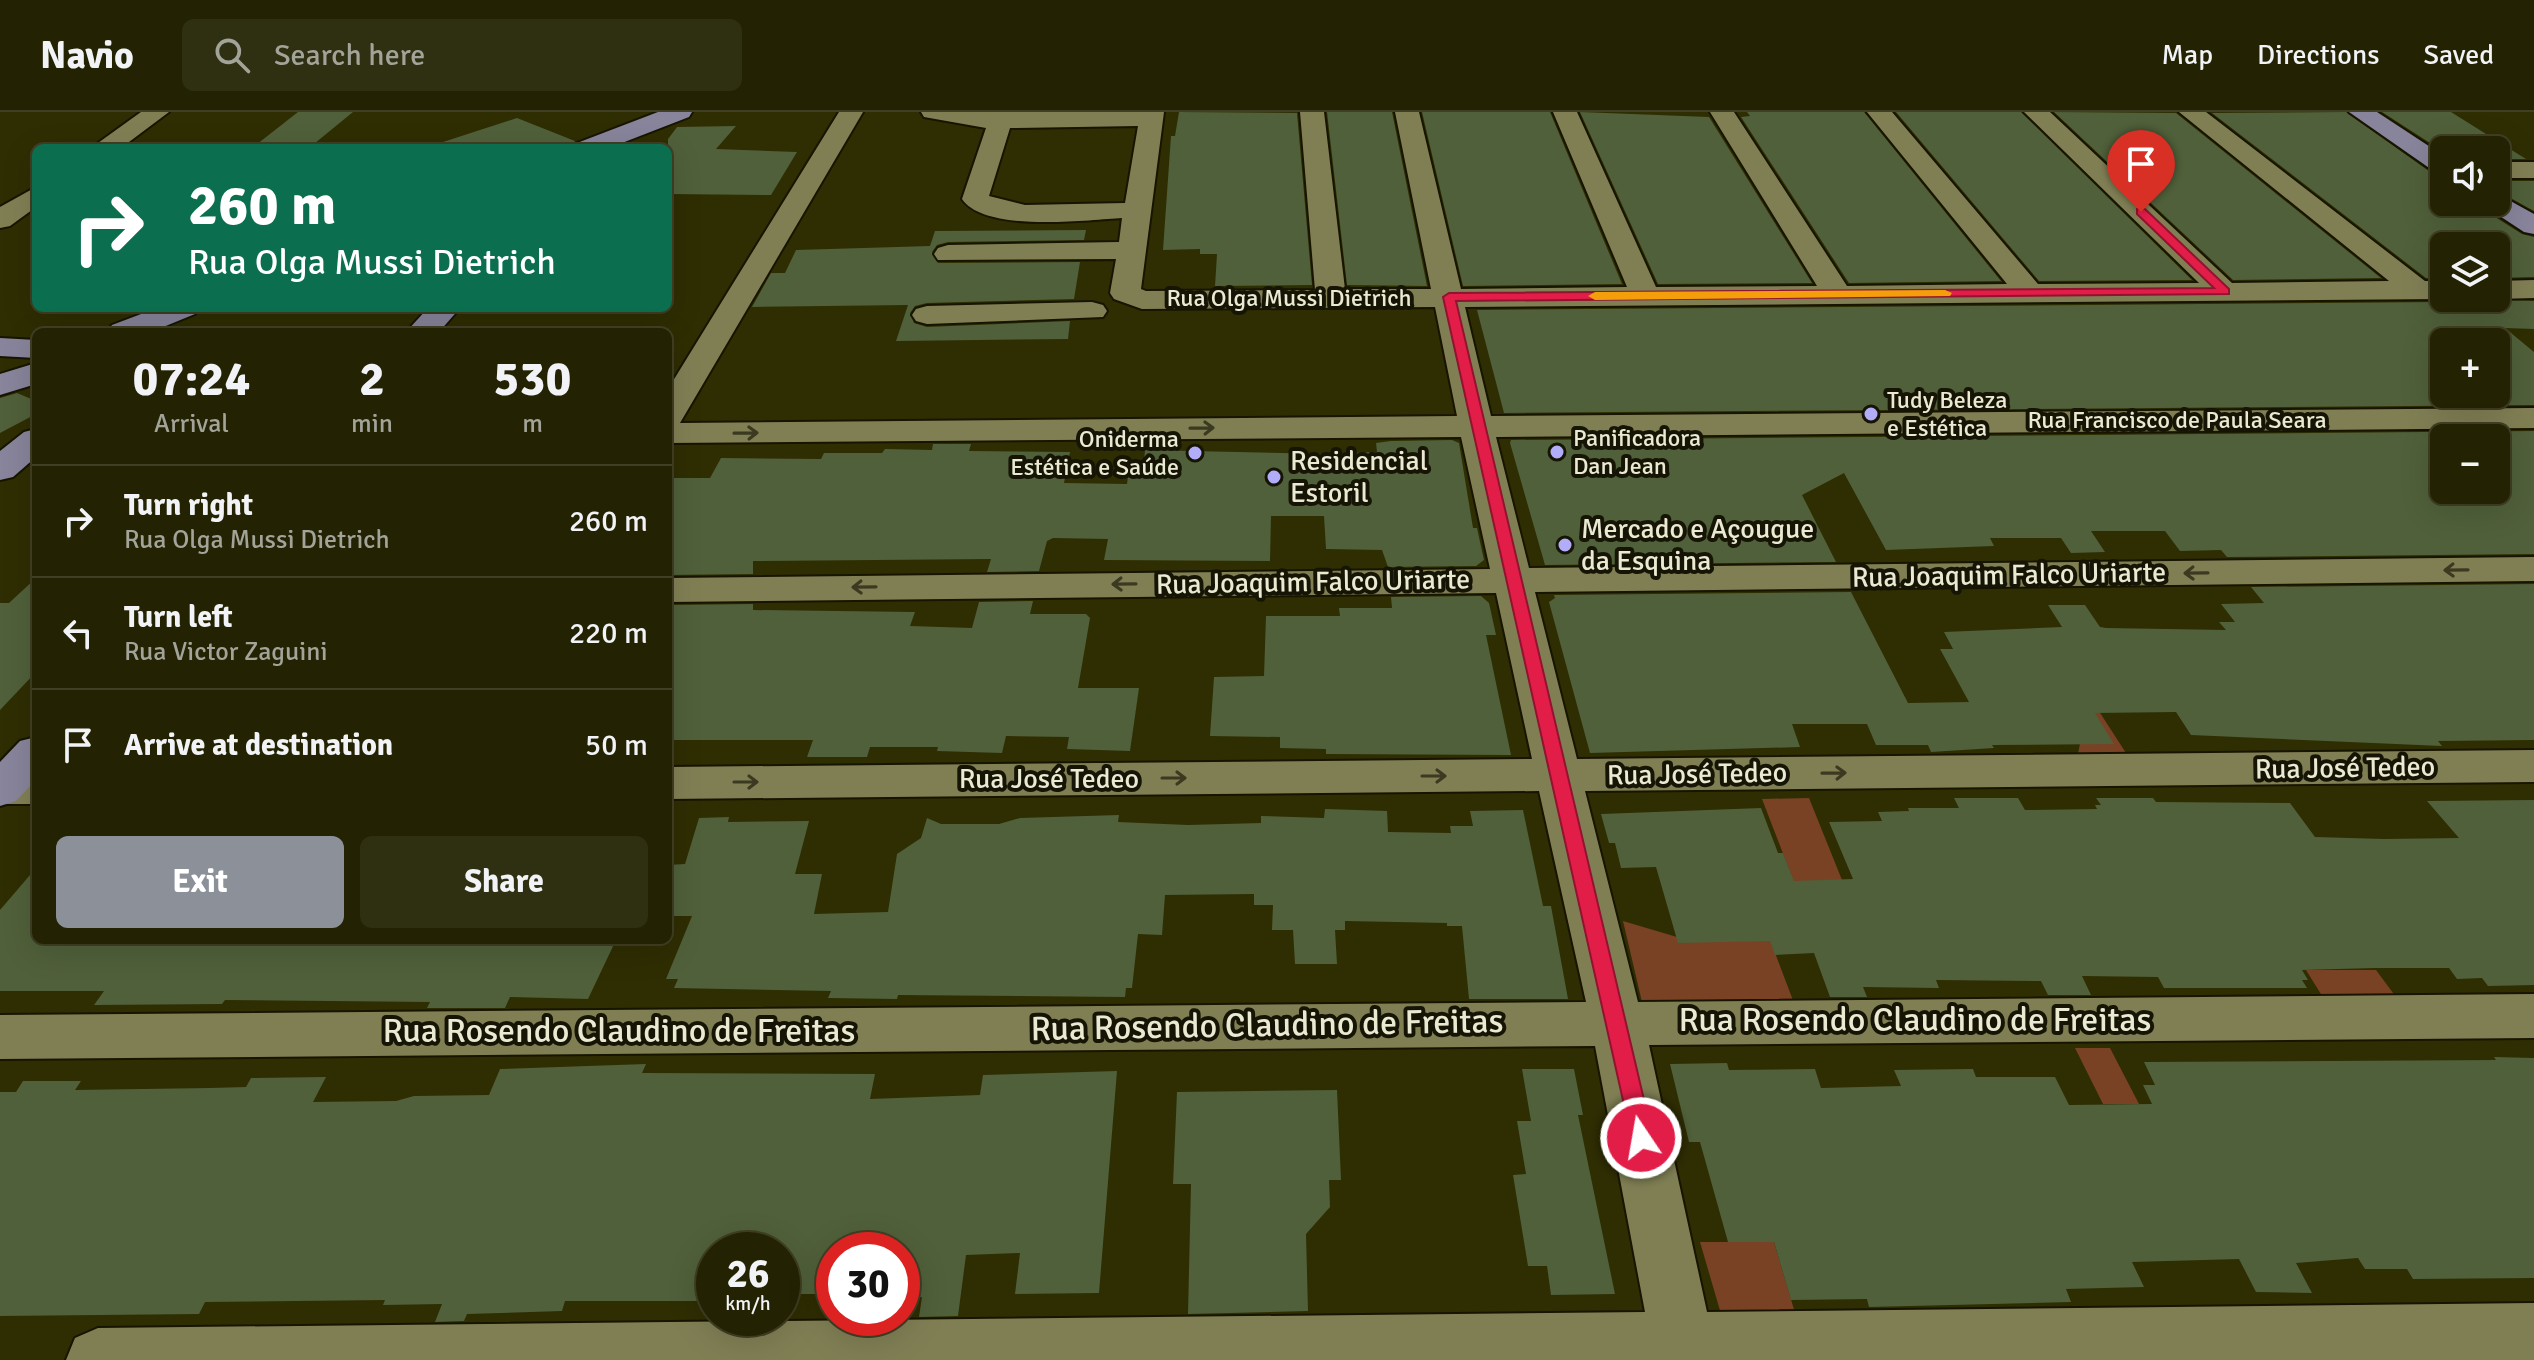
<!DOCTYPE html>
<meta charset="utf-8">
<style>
:root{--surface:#232202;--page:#2f2f11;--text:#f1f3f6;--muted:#a3a499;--line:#403f24;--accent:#8c9099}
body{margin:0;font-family:Signika,sans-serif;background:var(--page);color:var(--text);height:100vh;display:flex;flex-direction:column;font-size:30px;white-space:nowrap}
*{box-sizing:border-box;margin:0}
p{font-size:26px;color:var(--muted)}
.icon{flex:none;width:44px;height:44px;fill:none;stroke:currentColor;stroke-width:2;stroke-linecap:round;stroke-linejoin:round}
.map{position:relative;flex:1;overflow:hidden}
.panel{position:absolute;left:32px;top:216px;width:640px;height:616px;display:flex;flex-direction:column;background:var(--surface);border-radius:12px;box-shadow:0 8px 32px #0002,0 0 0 2px var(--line)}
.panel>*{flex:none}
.top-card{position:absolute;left:32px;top:32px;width:640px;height:168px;border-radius:12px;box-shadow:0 8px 32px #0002,0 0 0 2px var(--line);background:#0b6e4f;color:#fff;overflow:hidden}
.fabs{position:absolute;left:2430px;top:24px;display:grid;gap:16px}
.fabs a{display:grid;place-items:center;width:80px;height:80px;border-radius:12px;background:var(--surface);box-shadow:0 8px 32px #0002,0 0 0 2px var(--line);font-size:40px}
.speed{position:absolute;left:696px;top:1120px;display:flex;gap:16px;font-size:40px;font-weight:700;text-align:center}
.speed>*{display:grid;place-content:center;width:104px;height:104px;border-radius:50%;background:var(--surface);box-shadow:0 8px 32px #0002,0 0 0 2px var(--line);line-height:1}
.speed small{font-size:20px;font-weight:400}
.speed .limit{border:12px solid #d22;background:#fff;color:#111}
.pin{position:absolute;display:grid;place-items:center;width:68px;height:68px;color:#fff;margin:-82px -34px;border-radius:50% 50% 50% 0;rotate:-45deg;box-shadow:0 0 8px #0007}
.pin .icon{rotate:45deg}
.me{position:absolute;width:88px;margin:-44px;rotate:348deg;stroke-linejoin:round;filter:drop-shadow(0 0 6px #0008)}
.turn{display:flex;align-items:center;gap:28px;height:168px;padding:0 24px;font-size:36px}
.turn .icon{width:104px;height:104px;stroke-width:2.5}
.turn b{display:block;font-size:56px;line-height:68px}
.eta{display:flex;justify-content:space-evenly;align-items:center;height:136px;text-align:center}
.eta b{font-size:48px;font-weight:800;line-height:56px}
.action{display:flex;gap:16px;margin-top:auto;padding:16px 24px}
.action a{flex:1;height:92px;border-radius:12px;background:var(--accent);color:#fff;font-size:32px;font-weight:800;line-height:92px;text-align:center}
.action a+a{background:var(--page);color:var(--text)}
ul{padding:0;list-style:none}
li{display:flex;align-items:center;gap:24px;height:112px;padding:0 24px;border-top:2px solid var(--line)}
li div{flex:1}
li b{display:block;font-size:30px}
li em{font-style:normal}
header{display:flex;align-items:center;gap:48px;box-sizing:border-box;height:112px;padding:0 40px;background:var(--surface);border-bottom:2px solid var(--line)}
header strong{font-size:38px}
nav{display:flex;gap:44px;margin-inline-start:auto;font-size:28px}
.search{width:560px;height:72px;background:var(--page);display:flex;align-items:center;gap:20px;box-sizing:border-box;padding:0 28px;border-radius:12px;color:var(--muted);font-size:30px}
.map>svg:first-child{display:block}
</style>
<header>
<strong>Navio</strong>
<div class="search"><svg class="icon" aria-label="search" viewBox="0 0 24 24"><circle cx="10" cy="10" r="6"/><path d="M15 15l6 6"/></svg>Search here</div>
<nav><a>Map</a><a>Directions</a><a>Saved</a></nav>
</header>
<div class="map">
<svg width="2534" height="1248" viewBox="0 0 2534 1248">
<rect width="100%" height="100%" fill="#2f2d02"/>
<!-- green -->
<g fill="#794225">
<path d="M2088,590H2093L2126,641L2078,642Z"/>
<path d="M1809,686L1842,768L1802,791L1762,687Z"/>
<path d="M1623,809L1677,825H1769L1794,891L1642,890Z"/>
<path d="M2306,858H2376L2396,885L2324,887Z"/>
<path d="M2075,936H2110L2139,992H2103Z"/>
<path d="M1700,1130H1774L1795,1201L1721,1202Z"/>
</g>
<!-- building -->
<g fill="#50603a" fill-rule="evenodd">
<path d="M298,0H353L309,36H252Z"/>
<path d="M1179,0L1297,1L1312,173L1215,174L1217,142H1200V137L1163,138L1171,24H1175Z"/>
<path d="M1327,0H1392L1427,174L1347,173Z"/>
<path d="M1422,0H1550L1622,172L1463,174Z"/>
<path d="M1580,0L1709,5L1812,171L1658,172Z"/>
<path d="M1747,0H1864L2001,169L1849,171L1741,5L1750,4Z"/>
<path d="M1896,0H2021L2192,168L2039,169Z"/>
<path d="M2054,0L2176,1L2381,166L2233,168Z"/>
<path d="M2346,0L2433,62L2444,66V90H2480L2484,98L2522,122L2534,125V165L2496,166V134H2444V166H2426L2212,1Z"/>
<path d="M2382,0H2451L2526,47H2496V38L2444,40Z"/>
<path d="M517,6L575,29L570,36H444L443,30Z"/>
<path d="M736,14L716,37L797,40L771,83L668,82V27L677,15Z"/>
<path d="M2496,69H2534V99L2496,78Z"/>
<path d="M1086,118L1084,128L948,130L937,133L932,140L938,151L1080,150L1074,187L927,191L915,194L910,201L914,211L927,215L1070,209L1068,227L896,229L908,193L752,195L771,161H785L796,138L930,134L935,119Z"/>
<path d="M2451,186L2534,189V217L2505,216L2534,240V293L1504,301L1477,198L2444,190ZM2444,230H2496V282H2444Z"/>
<path d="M17,281L36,289V302L0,321V286Z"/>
<path d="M2534,319V442L2227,445L2221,438L2180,439L2165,419H2091L2105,440L2071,441L2061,426H1990L1994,434L1886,438L1844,361L1802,383L1836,450L1545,453L1510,331L1511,328ZM2444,326H2496V378H2444Z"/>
<path d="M1452,328L1459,331L1473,416H1477L1484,448L1476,454L1388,455L1382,438L1326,437L1324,404H1271L1270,449L1104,448L1108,427L1053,426L1047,429L1039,459L987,460L991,447L753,449V462L668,463V366H710L721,346L821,347L824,341H882L885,337L932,338L933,332H971L969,339L1070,340L1064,371L1127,372L1130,349H1144L1145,338L1325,342L1377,340L1376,331L1391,329Z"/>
<path d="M36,466V560L0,598V491H9Z"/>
<path d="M2534,472V628L2438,629L2442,634L2191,623L2176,600L2095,601L2114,632L1992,633L1994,636L1931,640L1928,633H1876L1867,612H1792L1800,635L1590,641L1549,490L1555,486L1554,483L1851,480L1908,591L1969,590L1940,537H1953L1944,520L2062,515L2048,493H2085L2100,515L2106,516L2226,518L2219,510H2235L2221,492L2264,491L2251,475Z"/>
<path d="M1481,484L1489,491L1496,523H1486L1511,643L1326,642V637L1280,636V625L1210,624L1214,565L1264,564L1266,504H1340L1339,496H1392L1391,485Z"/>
<path d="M1033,489L1030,502H1086L1090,506L1078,576H1139L1130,639L1067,637L1069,625L1006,624L1002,641L937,639L938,635H870L867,645H807L813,628H668V493L753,492V498L915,500L910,514L972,516L979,490Z"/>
<path d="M1954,686H2018L2025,698L2097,697L2095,693H2101L2096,686H2153L2156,690L2290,691L2315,725L2384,727L2459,726L2427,689L2534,688V873L2488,874L2482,866L2457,867L2449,856H2375L2302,858L2308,868H2302L2307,876H2164L2158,865L2082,864L2091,883H2048L2041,869L1936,868L1939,876L1863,875L1867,885H1830L1814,841L1775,843L1770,829L1678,831L1656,755L1621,756L1615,731H1609L1601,702L1761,696L1778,741H1783L1794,769L1853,767L1829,710L1882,709L1878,700L1909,699L1908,696H1959Z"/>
<path d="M1325,697L1387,699L1388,720L1451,721L1450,714H1473L1470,699L1523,698L1543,794H1551L1568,887H1469L1462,814H1447V811L1345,809V818H1335L1337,852H1295L1293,818H1272L1273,793H1254V782L1165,783L1162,823L1138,822L1132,876H1126L1125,885L898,883L897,887L828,886L831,879L674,876L678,867H666L692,804H668V753L685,752L699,706L729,705L728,710L809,709L795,762H822L814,802L888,800L897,742L921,726L927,706L941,712H999L1020,706L1119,703L1118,710L1188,713L1261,711V704L1324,706Z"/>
<path d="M36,756V832L137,834L142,828H616L588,887L510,885L505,896H427L430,890L225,888L222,892L94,893L104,879H0V798Z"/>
<path d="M2494,945L2534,946V1166L2413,1167L2407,1157H2365L2358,1146L2296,1151L2312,1181L2256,1180L2239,1147L2132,1150L2144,1175L2066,1177L2071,1190L1869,1195L1867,1187L1791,1188L1774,1130H1728L1700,1030H1689L1670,952L1727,951L1729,958L1815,957L1821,976L1901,974L1894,958L1973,957L1976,965H2055L2069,993L2152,992L2143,973H2155L2144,950L2496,948Z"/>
<path d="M646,952L642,961L875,962L870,987L980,983L983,963L1117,959L1099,1181L1015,1182L1020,1141L966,1143L958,1204L919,1205L922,1185H902V1138H834V1170L824,1169L820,1182H782V1138H714V1185H708L706,1189H565L562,1199L467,1202L464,1209L435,1210L442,1192L383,1193L385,1188L205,1190L199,1202L0,1204V980H16L23,969H81L75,978L210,976L246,975L251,966L326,965L313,990L396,989L414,984L489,983L500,957Z"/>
<path d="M1522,957H1574L1583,1003H1578L1615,1182L1551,1183L1547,1154H1528L1513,1063L1526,1062L1517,1009H1531Z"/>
<path d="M1337,978L1341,1068H1329L1330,1095L1306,1122L1308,1199L1188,1202L1191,1072H1173L1177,980Z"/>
</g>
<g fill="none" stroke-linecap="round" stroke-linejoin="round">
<!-- minor casing -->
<g stroke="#171500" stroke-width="4">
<g id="minor">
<path d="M141,0H169L121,36H91Z"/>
<path d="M839,0H863L680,311L1457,304L1435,195L1142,197L1114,187L1110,181L1116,147L938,148L934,142L938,136L948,133L1119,130L1122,106C1086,108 985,121 962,87L986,16L924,5L921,0H1164L1141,177L1146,179L1315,178L1300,0H1324L1345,177H1431L1395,0H1419L1461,177L1627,175L1553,0H1577L1656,175L1817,174L1710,0H1734L1847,174L2007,172L1867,0H1892L2038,172L2199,171L2024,0H2050L2232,171L2389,169L2179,0H2206L2425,169H2444V186H2448L2444,187L1465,195L1491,304L2534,296V316L1496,325L1529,456L2534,445V469L1535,480L1577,647L2534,638V670L1585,679L1638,890L2534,882V926L1649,933L1707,1200L2534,1191V1248H66L75,1226L98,1216L1645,1200L1595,934L0,947V903L1586,890L1539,679L668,687V655L1532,647L1496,481L668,490V466L1490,457L1461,325L668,331V277ZM1138,14L1125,91L1025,93L989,84L1010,16Z"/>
<rect x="2496" y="50" width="38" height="16"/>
<path d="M36,75V95L10,114L0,116V95Z"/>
<path d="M2534,168V186L2496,187L2492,186H2496V169Z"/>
<path d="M1092,190L1103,193L1107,199L1103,205L927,212L916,209L912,203L916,197L927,194Z"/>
<path d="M1,660H36V692H0Z"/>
</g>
</g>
<!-- major casing -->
<g stroke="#171500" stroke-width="4">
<g id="major">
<path d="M658,0H692L689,5L609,36H573L577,31Z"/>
<path d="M2349,0H2377L2444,44V63L2435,60Z"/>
<path d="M2496,81L2534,102V122L2524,120L2486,95L2483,90H2496Z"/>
<path d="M157,196H199L195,202L151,220H107L112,213Z"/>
<path d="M428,196H460L439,220H406Z"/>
<path d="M0,226L36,228V246L0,244Z"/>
<path d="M36,251V272L0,283V262Z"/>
<path d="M36,317V345L13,365L0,368V339L24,320Z"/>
<path d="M36,625V668L16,689L0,694V650L20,629Z"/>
</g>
</g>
<!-- minor -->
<use href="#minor" fill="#807f54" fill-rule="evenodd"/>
<!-- major -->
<use href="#major" fill="#87849b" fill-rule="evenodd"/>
</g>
<!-- one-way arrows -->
<defs><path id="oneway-shaft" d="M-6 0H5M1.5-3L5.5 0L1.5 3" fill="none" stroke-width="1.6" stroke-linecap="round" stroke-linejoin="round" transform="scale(2)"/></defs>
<g stroke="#3b3a21">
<use href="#oneway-shaft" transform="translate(1202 316) rotate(-1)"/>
<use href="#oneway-shaft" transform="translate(746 321) rotate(-1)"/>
<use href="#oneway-shaft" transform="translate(2456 458) rotate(179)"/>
<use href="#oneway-shaft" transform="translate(2196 461) rotate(179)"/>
<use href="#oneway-shaft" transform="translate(1124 472) rotate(179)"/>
<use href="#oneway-shaft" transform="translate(864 475) rotate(179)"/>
<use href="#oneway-shaft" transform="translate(1834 661) rotate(-1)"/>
<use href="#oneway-shaft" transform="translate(1434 664)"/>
<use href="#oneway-shaft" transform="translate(1174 666)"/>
<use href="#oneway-shaft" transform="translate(746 670)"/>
</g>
<!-- route -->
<path fill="#e11d48" stroke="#92132f" stroke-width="2" d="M2137,97H2145L2229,177V182L1456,189L1653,1026L1650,1033L1641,1036L1633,1033L1443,185L1449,181L2214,176L2137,102Z"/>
<!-- slow -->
<path fill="#f59e0b" d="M1945,178L1952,181L1950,184L1595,188L1588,184L1595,180Z"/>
<!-- markers -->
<g fill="#b2adf9" stroke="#161505" stroke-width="3">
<circle cx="1871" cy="302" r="8"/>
<circle cx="1557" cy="340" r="8"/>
<circle cx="1195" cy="341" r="8"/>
<circle cx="1274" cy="365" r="8"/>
<circle cx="1565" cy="433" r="8"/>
</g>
<g text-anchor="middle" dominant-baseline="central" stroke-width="8" stroke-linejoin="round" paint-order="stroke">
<!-- far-street labels -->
<g font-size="24" fill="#eaead3" stroke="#161505">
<text x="1289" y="186">Rua Olga Mussi Dietrich</text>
<text x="2177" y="308">Rua Francisco de Paula Seara</text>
</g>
<!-- far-poi labels -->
<g font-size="24" fill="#eaead3" stroke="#161505" text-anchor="start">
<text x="1887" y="288">Tudy Beleza<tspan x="1887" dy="28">e Estética</tspan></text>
<text x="1573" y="326">Panificadora<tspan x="1573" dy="28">Dan Jean</tspan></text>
<text x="1179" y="327" text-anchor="end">Oniderma<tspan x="1179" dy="28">Estética e Saúde</tspan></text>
</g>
<!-- poi labels -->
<g font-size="28" fill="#eaead3" stroke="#161505" text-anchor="start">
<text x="1290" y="349">Residencial<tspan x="1290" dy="32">Estoril</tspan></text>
<text x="1581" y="417">Mercado e Açougue<tspan x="1581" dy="32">da Esquina</tspan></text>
</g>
<!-- street labels -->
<g font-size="28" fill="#eaead3" stroke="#161505">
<text transform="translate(2009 463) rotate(-1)">Rua Joaquim Falco Uriarte</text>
<text transform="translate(1313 470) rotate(-1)">Rua Joaquim Falco Uriarte</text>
<text transform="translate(2345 656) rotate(-1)">Rua José Tedeo</text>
<text transform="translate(1697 662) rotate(-1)">Rua José Tedeo</text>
<text x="1049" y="667">Rua José Tedeo</text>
</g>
<!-- near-street labels -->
<g font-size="34" fill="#eaead3" stroke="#161505">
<text x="1915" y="908">Rua Rosendo Claudino de Freitas</text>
<text transform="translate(1267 913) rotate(-1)">Rua Rosendo Claudino de Freitas</text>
<text x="619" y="919">Rua Rosendo Claudino de Freitas</text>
</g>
</g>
</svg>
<div class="fabs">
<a><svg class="icon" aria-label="sound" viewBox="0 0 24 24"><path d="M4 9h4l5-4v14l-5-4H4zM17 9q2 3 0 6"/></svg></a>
<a><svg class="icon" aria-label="layers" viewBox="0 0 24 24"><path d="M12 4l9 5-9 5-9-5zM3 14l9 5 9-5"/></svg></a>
<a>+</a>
<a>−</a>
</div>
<div class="speed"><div>26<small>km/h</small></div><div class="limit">30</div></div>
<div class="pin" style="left:2141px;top:100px;background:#d93025"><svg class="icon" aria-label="arrive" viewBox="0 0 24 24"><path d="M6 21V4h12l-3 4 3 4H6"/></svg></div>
<svg class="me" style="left:1641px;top:1026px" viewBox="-20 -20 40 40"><circle r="17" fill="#e11d48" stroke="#fff" stroke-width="3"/><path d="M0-11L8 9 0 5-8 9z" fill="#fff"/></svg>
<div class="top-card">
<div class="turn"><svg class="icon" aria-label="right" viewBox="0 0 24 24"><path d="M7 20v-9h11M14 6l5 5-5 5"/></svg><div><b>260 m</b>Rua Olga Mussi Dietrich</div></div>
</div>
<section class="panel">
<div class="eta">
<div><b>07:24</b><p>Arrival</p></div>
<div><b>2</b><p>min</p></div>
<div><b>530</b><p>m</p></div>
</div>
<ul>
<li><svg class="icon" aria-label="right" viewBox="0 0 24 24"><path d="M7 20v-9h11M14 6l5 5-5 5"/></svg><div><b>Turn right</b><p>Rua Olga Mussi Dietrich</p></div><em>260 m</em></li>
<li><svg class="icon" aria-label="left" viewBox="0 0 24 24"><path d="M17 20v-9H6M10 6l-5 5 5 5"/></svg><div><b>Turn left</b><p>Rua Victor Zaguini</p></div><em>220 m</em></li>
<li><svg class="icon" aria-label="arrive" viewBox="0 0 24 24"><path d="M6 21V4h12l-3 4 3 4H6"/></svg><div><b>Arrive at destination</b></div><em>50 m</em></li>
</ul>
<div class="action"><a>Exit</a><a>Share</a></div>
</section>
</div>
